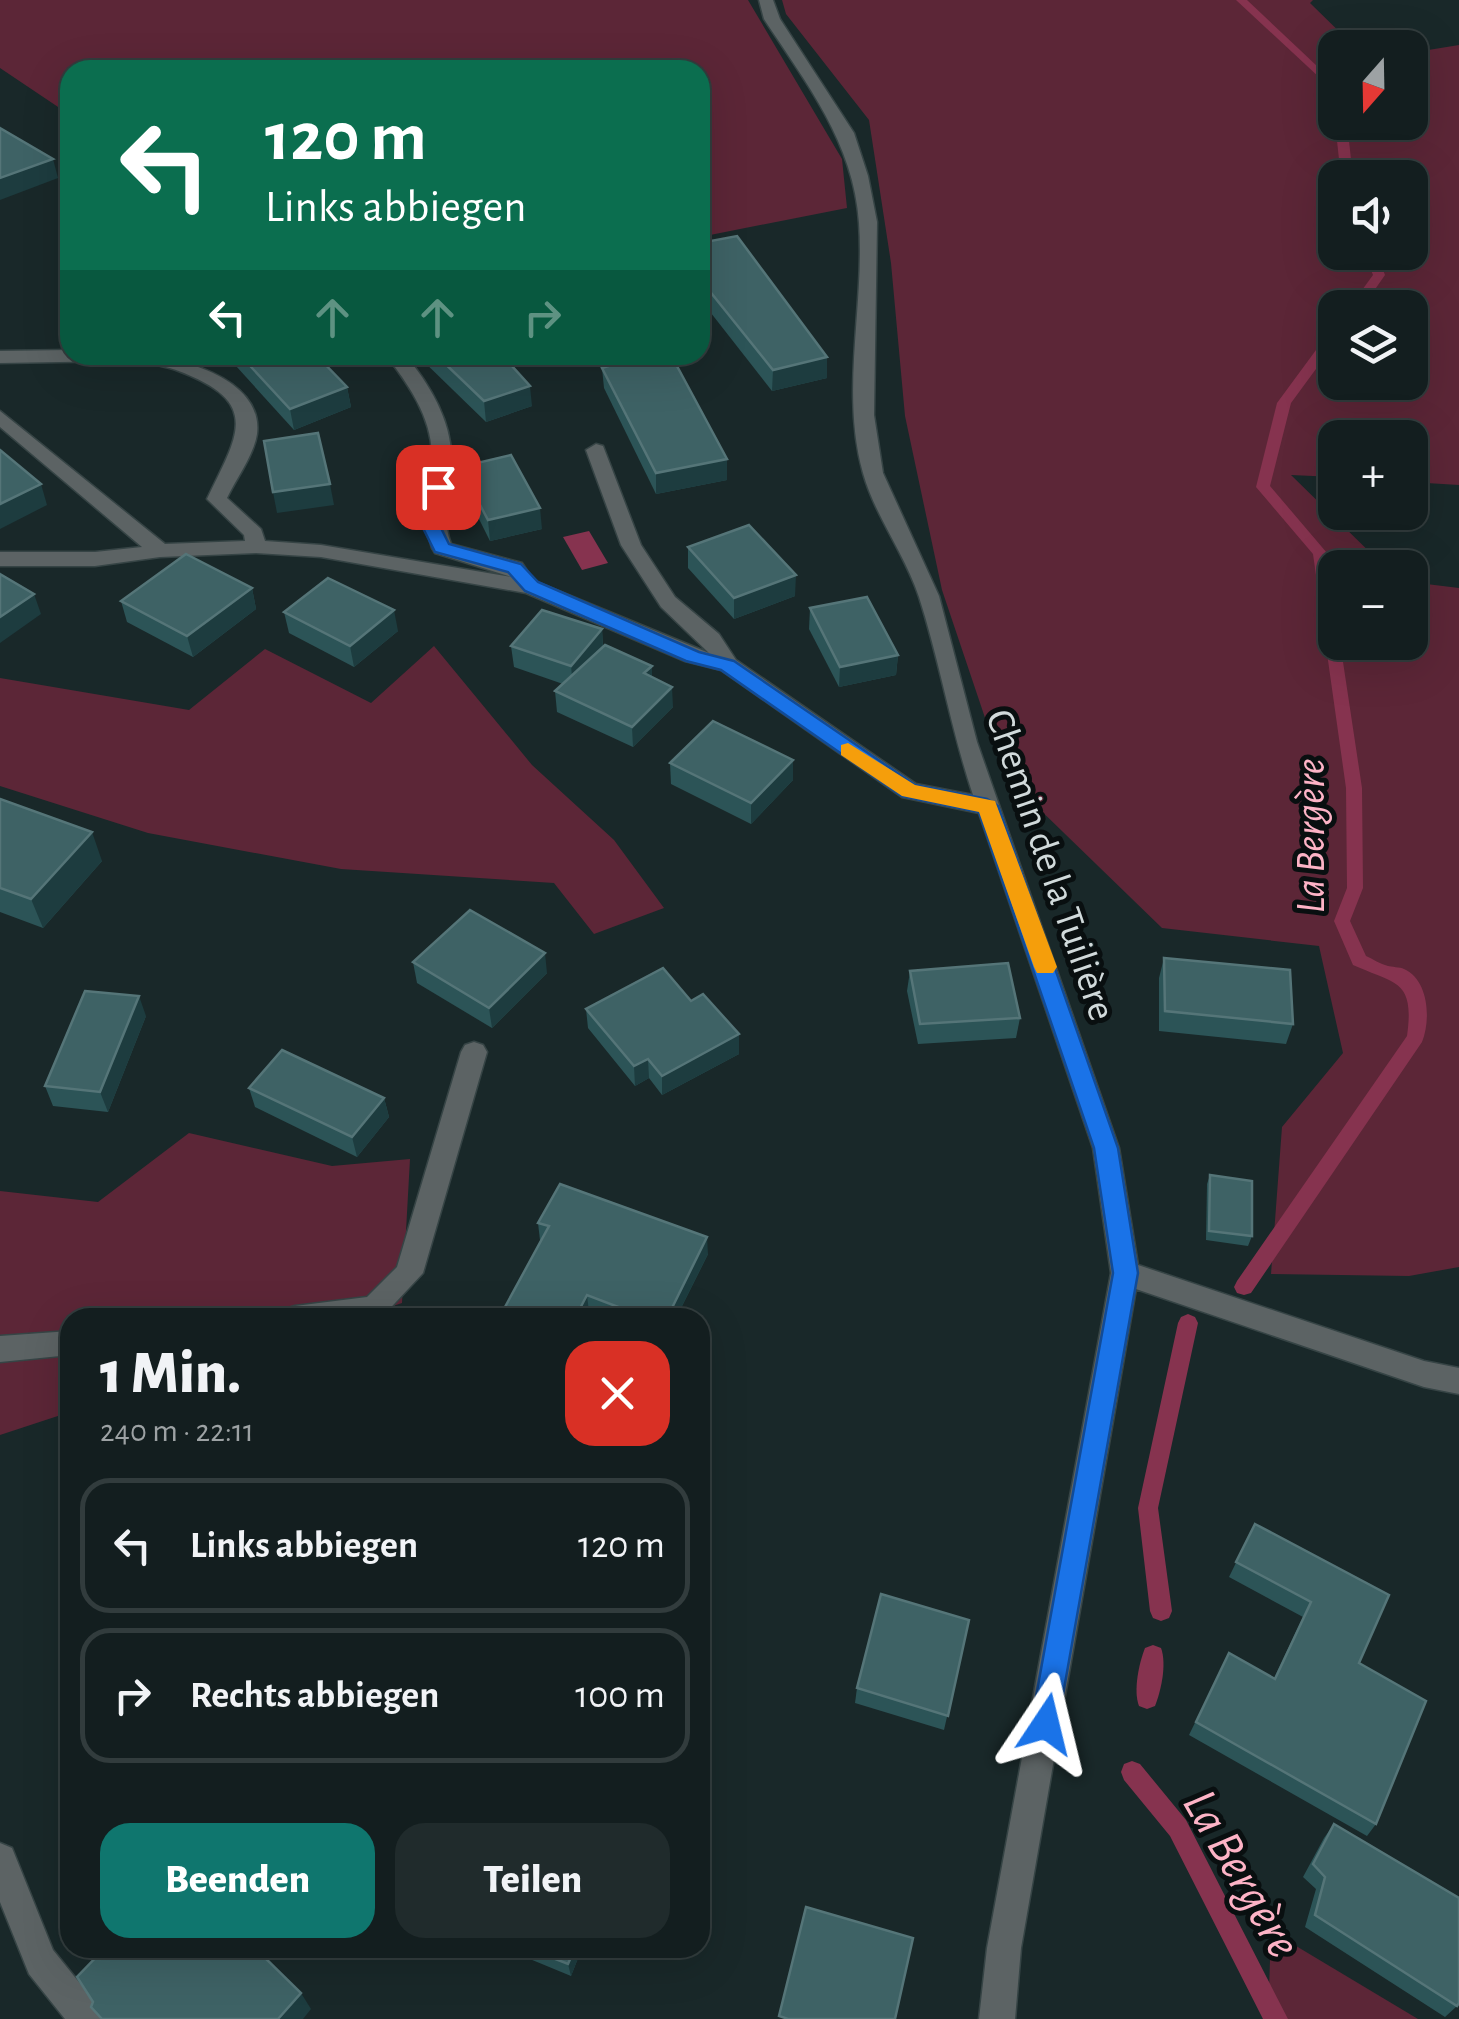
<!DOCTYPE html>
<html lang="de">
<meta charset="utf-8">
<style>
:root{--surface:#131e1f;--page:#202b2c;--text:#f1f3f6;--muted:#9da2a4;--line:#323c3d;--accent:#0f766e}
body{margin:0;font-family:"Alegreya Sans",sans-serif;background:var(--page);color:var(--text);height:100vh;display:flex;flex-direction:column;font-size:38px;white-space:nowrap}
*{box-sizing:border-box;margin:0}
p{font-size:32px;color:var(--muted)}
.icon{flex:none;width:55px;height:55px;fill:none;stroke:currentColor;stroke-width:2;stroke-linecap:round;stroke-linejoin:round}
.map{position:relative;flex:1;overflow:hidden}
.details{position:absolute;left:60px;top:1308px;width:650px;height:650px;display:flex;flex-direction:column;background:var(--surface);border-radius:30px;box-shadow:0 10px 40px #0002,0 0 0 2px var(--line)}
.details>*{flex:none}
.guide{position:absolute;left:60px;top:60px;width:650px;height:305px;border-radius:30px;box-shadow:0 10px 40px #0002,0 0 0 2px var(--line);background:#0b6e4f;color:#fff;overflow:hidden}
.needle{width:65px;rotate:200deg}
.tools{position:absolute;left:1318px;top:30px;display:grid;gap:20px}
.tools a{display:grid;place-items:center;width:110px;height:110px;border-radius:20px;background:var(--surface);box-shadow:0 10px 40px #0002,0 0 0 2px var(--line);font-size:50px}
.pin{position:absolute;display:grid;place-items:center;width:85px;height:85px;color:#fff;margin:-42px;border-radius:20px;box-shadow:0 5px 15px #0006}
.me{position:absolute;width:110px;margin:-55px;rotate:10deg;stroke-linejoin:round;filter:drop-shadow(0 0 8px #0008)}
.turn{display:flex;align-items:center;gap:35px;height:210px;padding:0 40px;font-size:45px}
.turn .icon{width:130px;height:130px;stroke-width:2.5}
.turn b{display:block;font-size:70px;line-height:85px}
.lanes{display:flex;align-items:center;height:95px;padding:0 40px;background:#0003;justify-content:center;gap:50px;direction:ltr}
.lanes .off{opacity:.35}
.round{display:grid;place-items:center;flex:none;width:105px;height:105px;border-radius:30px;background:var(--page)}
.summary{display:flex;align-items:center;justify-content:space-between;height:170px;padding:0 40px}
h1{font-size:60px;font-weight:800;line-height:75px}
.primary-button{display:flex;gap:20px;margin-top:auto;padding:20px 40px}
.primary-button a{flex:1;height:115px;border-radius:30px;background:var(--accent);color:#fff;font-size:40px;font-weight:800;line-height:115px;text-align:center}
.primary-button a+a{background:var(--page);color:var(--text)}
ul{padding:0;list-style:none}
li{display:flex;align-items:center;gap:30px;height:135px;margin:0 20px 15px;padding:0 20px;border:5px solid var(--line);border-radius:30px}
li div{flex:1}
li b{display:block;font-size:38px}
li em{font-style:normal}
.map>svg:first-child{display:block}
</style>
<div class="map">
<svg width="1459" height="2019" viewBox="0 0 1459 2019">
<rect width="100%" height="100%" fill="#192829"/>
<!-- green -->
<g fill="#5c2637" fill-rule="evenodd">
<path d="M0,0H748L842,159L847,208L700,237V70H70V115L0,68Z"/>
<path d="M782,0H1313L1310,3L1355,47L1335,48V122H1410V53L1459,45V485L1410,482V438H1335V477L1291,475L1385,567L1335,568V642H1410V582L1459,588V1267L1409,1276L1271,1274L1282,1127L1343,1053L1319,946L1162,928L1030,800L1012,798L942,590L905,416L891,263L869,120L786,14ZM1335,178H1410V252H1335ZM1335,308H1410V382H1335Z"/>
<path d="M434,646L532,765L614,840L664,908L594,934L554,883L341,869L148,833L0,786V678L189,710L265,649L371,703Z"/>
<path d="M189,1133L332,1166L410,1159L402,1303L357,1318H70V1412L0,1435V1191L98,1202Z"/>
<path d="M1271,1931L1418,2019H1268Z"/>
</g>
<!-- water -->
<path fill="#86334f" d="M589,531L608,563L582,570L563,537Z"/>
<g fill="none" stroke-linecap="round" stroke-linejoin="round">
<!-- stream -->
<g fill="#86334f" fill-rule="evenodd">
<path d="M1236,0H1247L1335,83V92Z"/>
<path d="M1335,122H1347L1353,178H1341Z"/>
<path d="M1364,252H1376L1385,275L1362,308H1349L1373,275Z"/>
<path d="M1335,330V343L1291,403L1270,486L1327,553L1335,606V642H1340L1362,788L1363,888L1350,921L1366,956C1373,959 1380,964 1388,966C1391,967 1400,967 1404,969C1429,980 1431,1020 1422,1042L1251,1293L1244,1295L1237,1293L1234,1287L1237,1281L1407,1036C1415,979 1395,984 1353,965L1334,921L1347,888L1346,788L1313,554L1256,487L1277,403L1330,331Z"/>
<path d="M1188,1314L1195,1317L1198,1323L1158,1508L1172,1611L1169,1618L1161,1621L1153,1618L1150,1611L1138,1508L1178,1323L1181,1317Z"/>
<path d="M1153,1645L1161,1648C1167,1664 1161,1691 1155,1706L1147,1709L1139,1706C1133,1691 1139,1663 1145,1648Z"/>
<path d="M1132,1761L1140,1764L1186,1820L1288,2019H1263L1170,1836L1124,1780L1121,1772L1124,1764Z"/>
</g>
<!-- minor casing -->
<g stroke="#364445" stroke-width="3">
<g id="minor">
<path d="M759,0H773L780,19L854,133L868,176L877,222L874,415L883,473L939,596L977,742L1119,1148L1138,1265L1424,1361L1459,1368V1394L1424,1387L1136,1289L1021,1948L1015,2019H979L987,1948L1111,1273L1093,1148L979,813L902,797L721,670L685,661L526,593L321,557L256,553L160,557L95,566H0V552H95L142,547L0,427V411L165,544L245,541L244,535L207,499C238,434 263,402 176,370C162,365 143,364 132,355C173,355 264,376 257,434C254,455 236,479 227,498L261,529L265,541L321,545L512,577L435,553L432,548C420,515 433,487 432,454C431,416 408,384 386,355H405C430,384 454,425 451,464C449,491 441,517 451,544L522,563L534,581L709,653L661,607L621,545L586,450L596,444L603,446L641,545L675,597L719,634L736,660L916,784L973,795C951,730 940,662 919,597C905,554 875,516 863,473C840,392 865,304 859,223C854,143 806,83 764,19Z"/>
<path d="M70,350V355H129L120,361L0,363V351Z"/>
<path d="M474,1042L483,1045L487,1052L423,1273L381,1318H281L285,1309L295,1306L367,1297L397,1267L461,1052L465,1045Z"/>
<path d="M70,1331V1355L0,1362V1336Z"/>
<path d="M0,1843L12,1848L53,1950L99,2007L105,2019H65L29,1974L0,1902Z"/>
</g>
</g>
<!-- minor -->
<use href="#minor" fill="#5c6364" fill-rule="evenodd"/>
</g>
<!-- wall -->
<g fill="#2c5457">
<path d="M700,243L827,378L772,391L700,299Z"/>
<path d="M226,355H316L347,387L351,407L294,430Z"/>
<path d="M417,355H502L532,406L486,422Z"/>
<path d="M602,368L727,480L656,494L604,388Z"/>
<path d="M460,467L542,529L490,541L463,487Z"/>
<path d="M688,547L795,596L734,619L688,568Z"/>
<path d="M252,588L256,609L193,657L127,622L121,601Z"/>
<path d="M810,608L898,655L896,675L839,687L809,629Z"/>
<path d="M284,612L398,631L354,667L289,633Z"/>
<path d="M602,629L603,647L652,666V677L673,707L633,747L557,712L555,691L563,684L514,667L511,646Z"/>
<path d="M670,763L793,780L751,824L671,784Z"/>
<path d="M0,799L102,861L43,928L0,912Z"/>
<path d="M1164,958L1293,1024L1286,1044L1159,1031V978Z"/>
<path d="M413,962L547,973L492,1028L417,983Z"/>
<path d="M910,971L1020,1018L1016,1038L918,1044L907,991Z"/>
<path d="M586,1009L739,1054L662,1095L649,1078L635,1086L588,1028Z"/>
<path d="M146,1016L108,1112L53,1106L45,1086Z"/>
<path d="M249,1088L384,1098L389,1117L357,1157L255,1107Z"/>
<path d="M1210,1175L1252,1236L1248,1246L1206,1240L1207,1184Z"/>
<path d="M538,1223L708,1254L676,1318H603L589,1312L540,1240Z"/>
<path d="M1255,1524L1359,1663L1376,1824L1367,1836L1189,1735L1229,1653L1274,1678L1303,1617L1229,1577Z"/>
<path d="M969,1620L944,1730L855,1703L857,1688Z"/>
<path d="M1334,1824L1457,2006L1445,2017L1305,1927L1316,1889L1303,1877L1324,1838Z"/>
<path d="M503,1948H582L571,1976Z"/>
</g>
<!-- shaded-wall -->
<g fill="#1d3c3f">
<path d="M53,159L58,178L0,200V178Z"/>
<path d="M827,357V378L772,391L773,370Z"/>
<path d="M530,386L532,406L486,422L484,401Z"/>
<path d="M347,387L351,407L294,430L290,409Z"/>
<path d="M727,459V480L656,494V473Z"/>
<path d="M41,484L47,505L0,529V504Z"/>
<path d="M330,484L334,505L277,513L273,492Z"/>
<path d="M540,508L542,529L490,541L488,520Z"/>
<path d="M796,575L795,596L734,619V598Z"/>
<path d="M252,588L256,609L193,657L187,636Z"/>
<path d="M34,594L41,614L0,643V617Z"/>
<path d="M394,610L398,631L354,667L350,646Z"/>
<path d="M602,629L603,650L573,687L571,666Z"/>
<path d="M898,655L896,675L839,687L840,667Z"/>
<path d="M652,666V687L644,673Z"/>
<path d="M672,687L673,707L633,747L632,727Z"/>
<path d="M793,760V780L751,824V803Z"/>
<path d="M92,832L102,861L43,928L31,899Z"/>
<path d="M545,953L547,973L492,1028L489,1008Z"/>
<path d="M139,996L146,1016L108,1112L100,1092Z"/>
<path d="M739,1034V1054L662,1095V1076Z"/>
<path d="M648,1059L649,1078L635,1086L634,1066Z"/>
<path d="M384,1098L389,1117L357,1157L352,1137Z"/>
<path d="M707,1237L708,1254L676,1318H667Z"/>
<path d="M587,1295L589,1312L586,1318H575Z"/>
<path d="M575,1948H582L571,1976L568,1964Z"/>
<path d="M301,1993L311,2009L303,2019H278Z"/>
</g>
<!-- building -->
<g fill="#3e6265" stroke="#557578" stroke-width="2.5">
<path d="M0,128L53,159L0,178Z"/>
<path d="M737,236L827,357L773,370L700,279V243Z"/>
<path d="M240,355H316L347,387L290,409Z"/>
<path d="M436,355H502L530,386L484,401Z"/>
<path d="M644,355H671L727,459L656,473L602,368Z"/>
<path d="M318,433L330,484L273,492L264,441Z"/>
<path d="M0,450L41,484L0,504Z"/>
<path d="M511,455L540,508L488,520L460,467Z"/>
<path d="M749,525L796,575L734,598L688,547Z"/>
<path d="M186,554L252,588L187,636L121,601Z"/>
<path d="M0,574L34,594L0,617Z"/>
<path d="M328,578L394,610L350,646L284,612Z"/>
<path d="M867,597L898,655L840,667L810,608Z"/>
<path d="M542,610L602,629L571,666L511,646Z"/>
<path d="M605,645L652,666L644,673L672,687L632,727L555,691Z"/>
<path d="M713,721L793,760L751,803L670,763Z"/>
<path d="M0,799L92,832L31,899L0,888Z"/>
<path d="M470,910L545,953L489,1008L413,962Z"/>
<path d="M1164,958L1290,970L1293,1024L1165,1011Z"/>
<path d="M1008,963L1020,1018L920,1024L910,971Z"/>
<path d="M663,968L691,1001L703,994L739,1034L662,1076L648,1059L634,1066L586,1009Z"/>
<path d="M85,991L139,996L100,1092L45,1086Z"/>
<path d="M282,1050L384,1098L352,1137L249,1088Z"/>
<path d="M1210,1175L1252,1181V1236L1209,1231Z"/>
<path d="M560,1184L707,1237L667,1318H647L587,1295L575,1318H499L549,1226L538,1223Z"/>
<path d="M1255,1524L1389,1595L1359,1663L1426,1701L1376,1824L1196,1722L1229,1653L1275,1679L1311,1602L1236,1562Z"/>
<path d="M881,1594L969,1620L948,1716L857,1688Z"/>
<path d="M1334,1824L1459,1898V2003L1457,2006L1315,1915L1325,1877L1313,1864Z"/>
<path d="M806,1907L913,1938L895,2019H788L779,2016Z"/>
<path d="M105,1948H255L301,1993L278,2019H102L91,2007L93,2002L77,1977Z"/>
<path d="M527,1948H575L568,1964Z"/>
</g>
<!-- route -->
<path fill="#1a73e8" stroke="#114b97" stroke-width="2.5" d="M438,481L446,487L442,530L449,544L521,564L538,582L699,652L734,661L915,785L987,799L998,806L1118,1148L1138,1273L1056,1734L1046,1739L1035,1734L1031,1724L1113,1273L1094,1148L979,812L902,796L721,670L686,661L525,591L508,572L435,552L424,530L429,487Z"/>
<!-- slow -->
<path fill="#f59e0b" d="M848,743L915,785L995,801L1057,967L1053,973H1037L1034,967L979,812L902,796L841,755V745Z"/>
<g text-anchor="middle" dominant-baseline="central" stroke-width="10" stroke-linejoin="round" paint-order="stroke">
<!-- street labels -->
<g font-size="40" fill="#d1dadb" stroke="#090f10">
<text transform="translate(1050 865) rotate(71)">Chemin de la Tuilière</text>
</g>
<!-- water labels -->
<g font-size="42" font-style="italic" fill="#fdb3c6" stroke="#090f10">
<text transform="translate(1311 836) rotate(-90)">La Bergère</text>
</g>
<!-- near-water labels -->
<g font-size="50" font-style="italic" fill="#fdb3c6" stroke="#090f10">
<text transform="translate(1241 1874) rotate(60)">La Bergère</text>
</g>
</g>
</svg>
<div class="tools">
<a><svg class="needle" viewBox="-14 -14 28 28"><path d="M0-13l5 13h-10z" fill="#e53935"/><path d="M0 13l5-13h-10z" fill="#9da2a4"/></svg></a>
<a><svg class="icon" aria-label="sound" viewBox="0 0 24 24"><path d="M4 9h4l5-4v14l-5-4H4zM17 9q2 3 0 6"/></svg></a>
<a><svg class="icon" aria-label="layers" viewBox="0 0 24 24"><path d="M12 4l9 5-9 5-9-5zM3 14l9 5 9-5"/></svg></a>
<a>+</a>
<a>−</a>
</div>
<div class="pin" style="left:438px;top:487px;background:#d93025"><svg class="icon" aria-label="arrive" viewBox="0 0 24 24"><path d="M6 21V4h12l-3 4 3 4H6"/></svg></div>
<svg class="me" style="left:1046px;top:1724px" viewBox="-20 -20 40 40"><path d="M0-17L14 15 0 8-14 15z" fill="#1a73e8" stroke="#fff" stroke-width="4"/></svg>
<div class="guide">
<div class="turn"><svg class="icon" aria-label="left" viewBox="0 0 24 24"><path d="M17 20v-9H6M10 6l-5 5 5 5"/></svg><div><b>120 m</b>Links abbiegen</div></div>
<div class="lanes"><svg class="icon" aria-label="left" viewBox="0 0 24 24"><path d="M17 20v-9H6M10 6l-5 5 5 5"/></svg><svg class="icon off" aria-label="ahead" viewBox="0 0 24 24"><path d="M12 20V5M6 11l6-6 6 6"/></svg><svg class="icon off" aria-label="ahead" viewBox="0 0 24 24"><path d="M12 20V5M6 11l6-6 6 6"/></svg><svg class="icon off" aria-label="right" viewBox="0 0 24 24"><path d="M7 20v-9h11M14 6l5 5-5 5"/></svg></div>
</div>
<section class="details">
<div class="summary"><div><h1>1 Min.</h1><p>240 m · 22:11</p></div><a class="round" style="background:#d93025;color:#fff"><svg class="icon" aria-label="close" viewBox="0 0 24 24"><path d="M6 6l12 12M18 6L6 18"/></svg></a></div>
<ul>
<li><svg class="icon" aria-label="left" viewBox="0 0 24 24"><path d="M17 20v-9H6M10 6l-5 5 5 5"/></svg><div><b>Links abbiegen</b></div><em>120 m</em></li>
<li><svg class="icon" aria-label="right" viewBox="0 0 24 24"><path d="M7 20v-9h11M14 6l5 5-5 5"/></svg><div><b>Rechts abbiegen</b></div><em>100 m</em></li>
</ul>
<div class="primary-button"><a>Beenden</a><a>Teilen</a></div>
</section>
</div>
